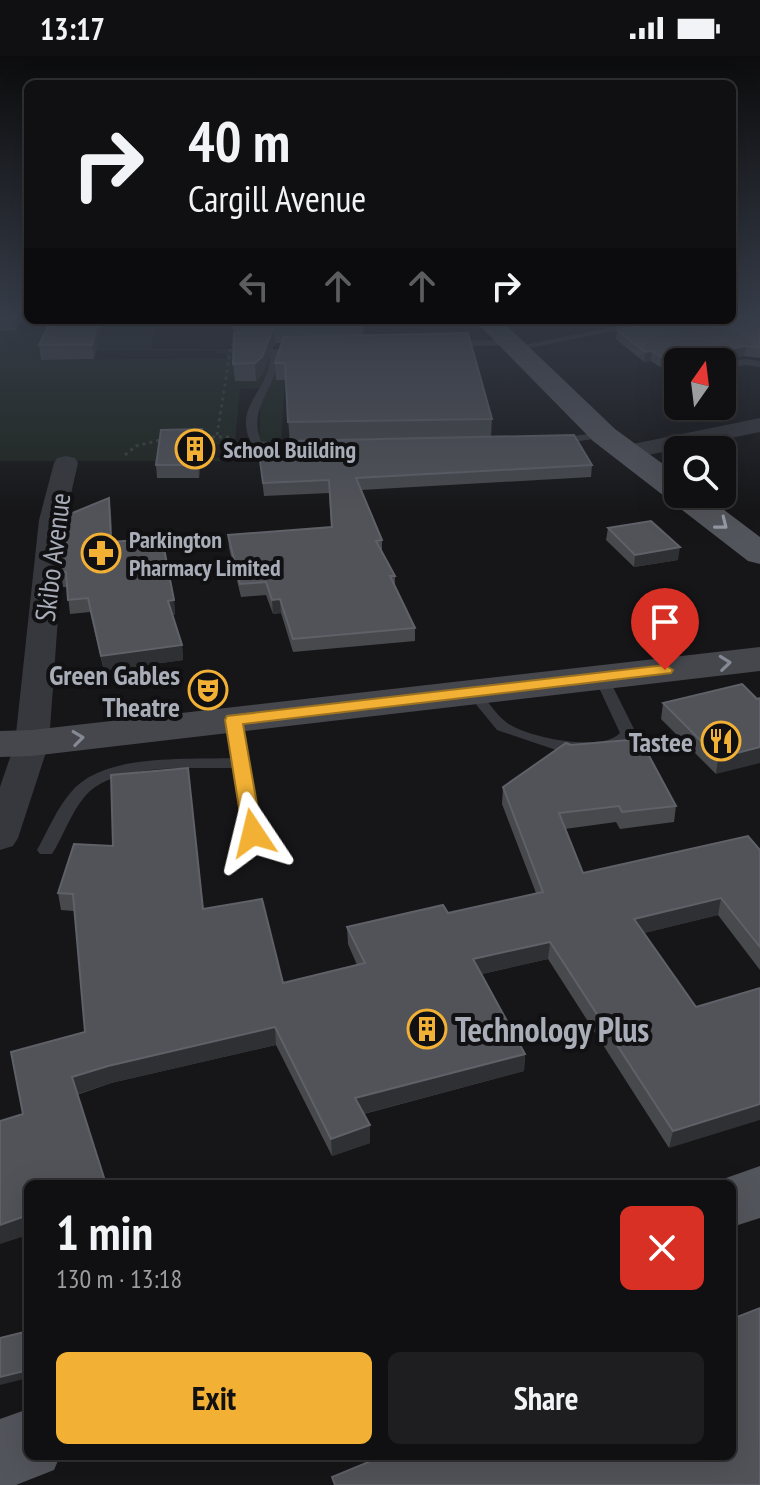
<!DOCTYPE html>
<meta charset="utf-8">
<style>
:root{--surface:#101012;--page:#1e1e20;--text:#f1f3f6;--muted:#9c9d9f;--line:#303032;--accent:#f2b134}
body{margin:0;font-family:"PT Sans Narrow",sans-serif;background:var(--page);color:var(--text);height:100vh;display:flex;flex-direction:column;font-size:30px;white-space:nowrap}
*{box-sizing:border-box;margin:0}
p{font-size:26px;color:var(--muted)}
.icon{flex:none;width:44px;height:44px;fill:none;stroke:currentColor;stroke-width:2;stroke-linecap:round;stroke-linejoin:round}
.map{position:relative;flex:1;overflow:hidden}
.drawer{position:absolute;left:24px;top:1124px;width:712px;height:280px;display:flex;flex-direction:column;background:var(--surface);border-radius:12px;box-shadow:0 8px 32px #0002,0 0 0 2px var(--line)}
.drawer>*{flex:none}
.hud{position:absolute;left:24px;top:24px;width:712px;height:244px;border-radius:12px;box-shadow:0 8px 32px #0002,0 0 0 2px var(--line);background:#101012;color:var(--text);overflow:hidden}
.needle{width:52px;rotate:14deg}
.tools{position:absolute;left:664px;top:292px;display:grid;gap:16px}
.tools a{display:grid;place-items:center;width:72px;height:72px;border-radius:12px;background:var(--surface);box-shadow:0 8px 32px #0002,0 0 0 2px var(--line);font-size:40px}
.pin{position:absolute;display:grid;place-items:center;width:68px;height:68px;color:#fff;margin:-82px -34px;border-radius:50% 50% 50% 0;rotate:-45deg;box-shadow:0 0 8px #0007}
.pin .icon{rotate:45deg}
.me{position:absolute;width:88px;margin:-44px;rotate:350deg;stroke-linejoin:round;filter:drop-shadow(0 0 6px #0008)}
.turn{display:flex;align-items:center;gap:28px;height:168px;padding:0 32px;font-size:36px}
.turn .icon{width:104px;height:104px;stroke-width:2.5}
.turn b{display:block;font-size:56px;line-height:68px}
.lanes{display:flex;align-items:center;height:76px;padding:0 32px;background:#0003;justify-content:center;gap:40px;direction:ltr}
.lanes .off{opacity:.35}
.round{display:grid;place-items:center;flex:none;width:84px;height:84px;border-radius:12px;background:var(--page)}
.headline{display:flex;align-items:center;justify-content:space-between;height:136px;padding:0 32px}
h1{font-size:48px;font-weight:700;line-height:60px}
.button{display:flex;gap:16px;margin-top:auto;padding:16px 32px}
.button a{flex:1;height:92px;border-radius:12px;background:var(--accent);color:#111;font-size:32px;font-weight:700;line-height:92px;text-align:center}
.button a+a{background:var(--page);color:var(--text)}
.status{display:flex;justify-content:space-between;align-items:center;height:56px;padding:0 40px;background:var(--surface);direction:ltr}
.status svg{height:22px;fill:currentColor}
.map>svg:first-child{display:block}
</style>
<div class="status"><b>13:17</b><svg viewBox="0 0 49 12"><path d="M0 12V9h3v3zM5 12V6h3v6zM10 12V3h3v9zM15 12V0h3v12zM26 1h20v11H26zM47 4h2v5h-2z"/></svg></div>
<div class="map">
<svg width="760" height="1429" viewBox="0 0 760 1429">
<rect width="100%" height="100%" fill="#161618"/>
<!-- green -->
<path fill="#1e261f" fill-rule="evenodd" d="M103,264H157L151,293H287L281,388H234L233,405H0V275L78,273ZM218,294V297H226V302L42,304L46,295ZM261,332L259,385L235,386L240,333ZM206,386L207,389L228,388V401L207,402V397L161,398L163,387Z"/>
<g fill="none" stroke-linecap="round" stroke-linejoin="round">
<!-- path -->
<g stroke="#3d3f44" stroke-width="3" stroke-dasharray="3 4" stroke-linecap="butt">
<path d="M217,379L231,290L237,284"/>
<path d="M198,381H232"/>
<path d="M125,399L136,390L164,383"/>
</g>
<!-- lane -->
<g fill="#37383d" fill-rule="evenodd">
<path d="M648,264H668L514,295L509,292Z"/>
<path d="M509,284L514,287L512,289L451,291L446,288L451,285Z"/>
<path d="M300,288L305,291L303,293L280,297C278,330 247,351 261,385L283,388L289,391L283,394L253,390C234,357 258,342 268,315C270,309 270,301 270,295Z"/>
<path d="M745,303L760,305V311L745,309L722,313V307Z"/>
<path d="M604,376L608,377V381L558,388L553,385L558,382Z"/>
<path d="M601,617L608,621L636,677L626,688L605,694L562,696L497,674L465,635L472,631L477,632C486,643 495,657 506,666C524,681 602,697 620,677L594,621Z"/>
<path d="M234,659L242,664L261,777L259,781L253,782L245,777L234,712C192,713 117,706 86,739C71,756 64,779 52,798H40L37,794C48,774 57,752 72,735C105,697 186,704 233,702L226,664Z"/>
</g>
<!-- street -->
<g fill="#37383d" fill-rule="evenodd">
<path d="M760,362V376L628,403L620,401L616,396L620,391L628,389Z"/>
<path d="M66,400L75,402L78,407L65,464L49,687L18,782L13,790L0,794V731L15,687L39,464L54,407L57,402Z"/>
</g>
<!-- secondary -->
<path fill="#45474d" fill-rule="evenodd" d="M760,591V615L32,700L0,701V675L32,674Z"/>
<!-- primary -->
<g fill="#53555c" fill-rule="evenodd">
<path d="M474,264H501L615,373L678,419V438H703L760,481V508L748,505L593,385Z"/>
<path d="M760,1110V1162L732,1171V1128H709Z"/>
<path d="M28,1353V1400H60L54,1414L16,1429H0V1363Z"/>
</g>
</g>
<!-- wall -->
<g fill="#47494d">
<path d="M0,257H24L17,274L0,275Z"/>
<path d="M760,257V302L744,300L722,304V306H678V308L660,311L651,305L644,306L616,283L617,274Z"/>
<path d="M51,264H103L94,303L41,304L39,289Z"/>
<path d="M230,264H359L363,268V279L492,363L491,381L592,409L591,421L361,434L382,484V495L395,520V531L415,572V585L293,596L281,557L273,558L266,539L241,541L229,492L228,479L331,471L329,437L264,440L258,390L290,388L285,324H276L275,307L282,287H275L262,318L256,325H235L233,308L234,277Z"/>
<path d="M203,386L199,422H157L156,409Z"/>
<path d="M111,456L112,486L174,544L175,559H172L182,589L183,604L104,615L90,556L70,558L67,531H63L61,516Z"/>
<path d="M608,472L678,504L634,511L606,484Z"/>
<path d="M757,643L716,718L661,663L663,647Z"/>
<path d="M503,731L676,750L674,766L620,773L616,766L565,773L583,817L760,794V914L718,859L644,877L696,951L760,932L669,1092L548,903L482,918L525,998L524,1015L364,1058L370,1069V1087L332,1100L276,989L111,1027L23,1058L85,976L74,855L61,854L58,837L74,788L203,853L283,927L357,909L348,888L347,871L448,857L536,837L502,748Z"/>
</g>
<!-- shaded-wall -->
<g fill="#2f3033">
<path d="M17,257H24L17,274L15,262Z"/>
<path d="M98,264H103L94,303L92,289Z"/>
<path d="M274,270L275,287L262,318L256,325L255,307Z"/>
<path d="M746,290L744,300L721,304L723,294Z"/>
<path d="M652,295L651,305L644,306L645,296Z"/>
<path d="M693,296L692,306H678V308L660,311L661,301Z"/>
<path d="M202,373L203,386L199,422L198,409Z"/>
<path d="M109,442L111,456L112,500L111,486Z"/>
<path d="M680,491L678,504L634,511L635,499Z"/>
<path d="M280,543L281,557L273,558L272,544Z"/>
<path d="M174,544L175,559H169L168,545Z"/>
<path d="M182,589L183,604L104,615L101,600Z"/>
<path d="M760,691V707L716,718L718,702Z"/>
<path d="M721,842L718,859L632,880L634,863Z"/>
<path d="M550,886L548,903L472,920L473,903Z"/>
<path d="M275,971L276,989L111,1027L75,1039L72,1021L108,1010Z"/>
<path d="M525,998L524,1015L355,1060V1042Z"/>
<path d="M760,1048V1064L669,1092L673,1075Z"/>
<path d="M370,1069V1087L332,1100L331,1083Z"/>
<path d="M28,1159V1179L0,1188V1169Z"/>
<path d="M28,1314V1322L0,1329V1321Z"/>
</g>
<!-- building -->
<g fill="#525359" stroke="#5f6168" stroke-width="2">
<path d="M0,257H17L15,262H0Z"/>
<path d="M732,257H760V292L746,290L723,294L722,305L718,306H710L693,296L661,301L652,295L645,296L617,274L671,264H732Z"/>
<path d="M51,264H98L92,289H39Z"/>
<path d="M234,264H359L363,268L274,270L262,301L255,307L233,308L234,277H239Z"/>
<path d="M468,277L492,363L288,366L285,307H275L284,281Z"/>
<path d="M202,373L198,409H156L161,374Z"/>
<path d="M574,379L592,409L356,422L382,484L376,485L395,520H390L415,572L293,583L280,543L272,544L266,526L240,528L228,479L332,471L329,424L263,427L258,390L290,388L289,385Z"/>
<path d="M109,442L111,486L162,482L174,544L168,545L182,589L101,600L88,542L68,544L66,516H61L65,460Z"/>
<path d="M651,465L680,491L635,499L608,472Z"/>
<path d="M742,628L757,643L760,642V691L718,702L663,647Z"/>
<path d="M640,683L676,750L622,756L619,750L559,757L583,817L748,780L760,794V891L721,842L634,863L696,951L760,932V1048L673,1075L550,886L473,903L525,998L355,1042L370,1069L331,1083L275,971L108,1010L72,1021L106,1128H28V1159L0,1169V1065L23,1058L11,996L85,976L73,838L58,837L74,788L113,790L111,719L188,712L203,853L262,843L283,927L365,907L347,871L443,849L448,857L543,836L503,731L566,687L571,689Z"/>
<path d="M760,1252V1429H335L332,1421L383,1400H732V1263Z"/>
<path d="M28,1275V1314L0,1321V1282Z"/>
</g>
<!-- one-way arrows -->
<defs><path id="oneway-chevron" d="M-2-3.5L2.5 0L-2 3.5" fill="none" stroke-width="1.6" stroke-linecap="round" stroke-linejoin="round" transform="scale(2)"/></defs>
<use stroke="#979ba6" href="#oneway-chevron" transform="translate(722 468) rotate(38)"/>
<g stroke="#858993">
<use href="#oneway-chevron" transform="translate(725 607) rotate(-6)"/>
<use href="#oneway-chevron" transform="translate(78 682) rotate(-7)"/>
</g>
<!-- sky -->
<linearGradient id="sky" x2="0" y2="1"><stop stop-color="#0c0c0d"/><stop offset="0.56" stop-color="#363c48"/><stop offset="1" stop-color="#363c48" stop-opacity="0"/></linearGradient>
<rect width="760" height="457" fill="url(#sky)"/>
<!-- route -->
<path fill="#f2b134" stroke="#9d7322" stroke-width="2" d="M665,609L673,614L671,617L243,668L262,777L253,784L243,777L225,664L227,660Z"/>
<!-- icons -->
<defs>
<g id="building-ring" transform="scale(2)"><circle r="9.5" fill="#111113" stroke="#f2b134" stroke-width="1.5"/><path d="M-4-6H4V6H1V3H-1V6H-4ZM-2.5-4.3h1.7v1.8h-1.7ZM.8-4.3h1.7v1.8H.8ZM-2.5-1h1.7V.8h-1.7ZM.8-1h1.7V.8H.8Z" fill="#f2b134"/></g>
<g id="pharmacy-ring" transform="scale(2)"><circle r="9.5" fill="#111113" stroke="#f2b134" stroke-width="1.5"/><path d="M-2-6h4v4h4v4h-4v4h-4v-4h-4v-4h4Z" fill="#f2b134"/></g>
<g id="theatre-ring" transform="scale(2)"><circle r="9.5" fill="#111113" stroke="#f2b134" stroke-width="1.5"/><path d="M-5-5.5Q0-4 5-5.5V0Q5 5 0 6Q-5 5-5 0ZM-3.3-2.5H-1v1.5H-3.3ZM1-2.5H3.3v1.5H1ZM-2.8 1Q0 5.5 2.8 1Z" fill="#f2b134"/></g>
<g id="restaurant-ring" transform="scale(2)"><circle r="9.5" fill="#111113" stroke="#f2b134" stroke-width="1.5"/><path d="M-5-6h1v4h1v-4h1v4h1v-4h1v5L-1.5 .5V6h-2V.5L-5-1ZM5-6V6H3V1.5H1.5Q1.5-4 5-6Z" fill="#f2b134"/></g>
</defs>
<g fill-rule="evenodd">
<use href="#building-ring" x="195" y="393"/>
<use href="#pharmacy-ring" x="101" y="497"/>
<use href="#theatre-ring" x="208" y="634"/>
<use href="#restaurant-ring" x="721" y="685"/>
<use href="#building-ring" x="427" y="973"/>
</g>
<g text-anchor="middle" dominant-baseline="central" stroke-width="8" stroke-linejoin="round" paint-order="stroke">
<!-- far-poi labels -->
<g font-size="24" font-weight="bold" fill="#a8adb8" stroke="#111113" text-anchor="start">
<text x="223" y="393">School Building</text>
<text x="129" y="483">Parkington<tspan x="129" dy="28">Pharmacy Limited</tspan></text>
</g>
<!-- street labels -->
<g font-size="28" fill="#a8adb8" stroke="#111113">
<text transform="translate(52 501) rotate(-83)">Skibo Avenue</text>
</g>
<!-- poi labels -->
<g font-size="28" font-weight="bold" fill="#a8adb8" stroke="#111113" text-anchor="end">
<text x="180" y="618">Green Gables<tspan x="180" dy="32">Theatre</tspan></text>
<text x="693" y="685">Tastee</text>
</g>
<!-- near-poi labels -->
<g font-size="34" font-weight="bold" fill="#a8adb8" stroke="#111113" text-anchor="start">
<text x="455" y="973">Technology Plus</text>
</g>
</g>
</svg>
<div class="tools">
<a><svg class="needle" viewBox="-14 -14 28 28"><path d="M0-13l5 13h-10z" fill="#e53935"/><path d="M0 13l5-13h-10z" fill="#9c9d9f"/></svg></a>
<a><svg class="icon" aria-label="search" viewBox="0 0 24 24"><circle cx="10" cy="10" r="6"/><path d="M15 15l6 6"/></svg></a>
</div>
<div class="pin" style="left:665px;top:614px;background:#d93025"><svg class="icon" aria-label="arrive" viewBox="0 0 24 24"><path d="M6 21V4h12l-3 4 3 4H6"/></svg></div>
<svg class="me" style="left:253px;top:777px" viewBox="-20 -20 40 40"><path d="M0-17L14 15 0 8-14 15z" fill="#f2b134" stroke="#fff" stroke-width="4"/></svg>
<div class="hud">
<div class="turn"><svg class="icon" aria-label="right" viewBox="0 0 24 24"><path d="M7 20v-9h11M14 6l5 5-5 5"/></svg><div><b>40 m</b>Cargill Avenue</div></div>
<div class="lanes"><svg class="icon off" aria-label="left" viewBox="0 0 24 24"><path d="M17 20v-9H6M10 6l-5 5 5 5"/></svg><svg class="icon off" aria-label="ahead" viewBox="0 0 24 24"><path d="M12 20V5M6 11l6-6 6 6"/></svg><svg class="icon off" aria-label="ahead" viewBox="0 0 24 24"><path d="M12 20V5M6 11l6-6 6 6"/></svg><svg class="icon" aria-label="right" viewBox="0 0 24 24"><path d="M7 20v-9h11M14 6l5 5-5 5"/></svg></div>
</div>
<section class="drawer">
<div class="headline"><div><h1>1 min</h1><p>130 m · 13:18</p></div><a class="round" style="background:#d93025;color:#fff"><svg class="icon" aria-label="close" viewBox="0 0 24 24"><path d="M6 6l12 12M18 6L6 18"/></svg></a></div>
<div class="button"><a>Exit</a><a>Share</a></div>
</section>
</div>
